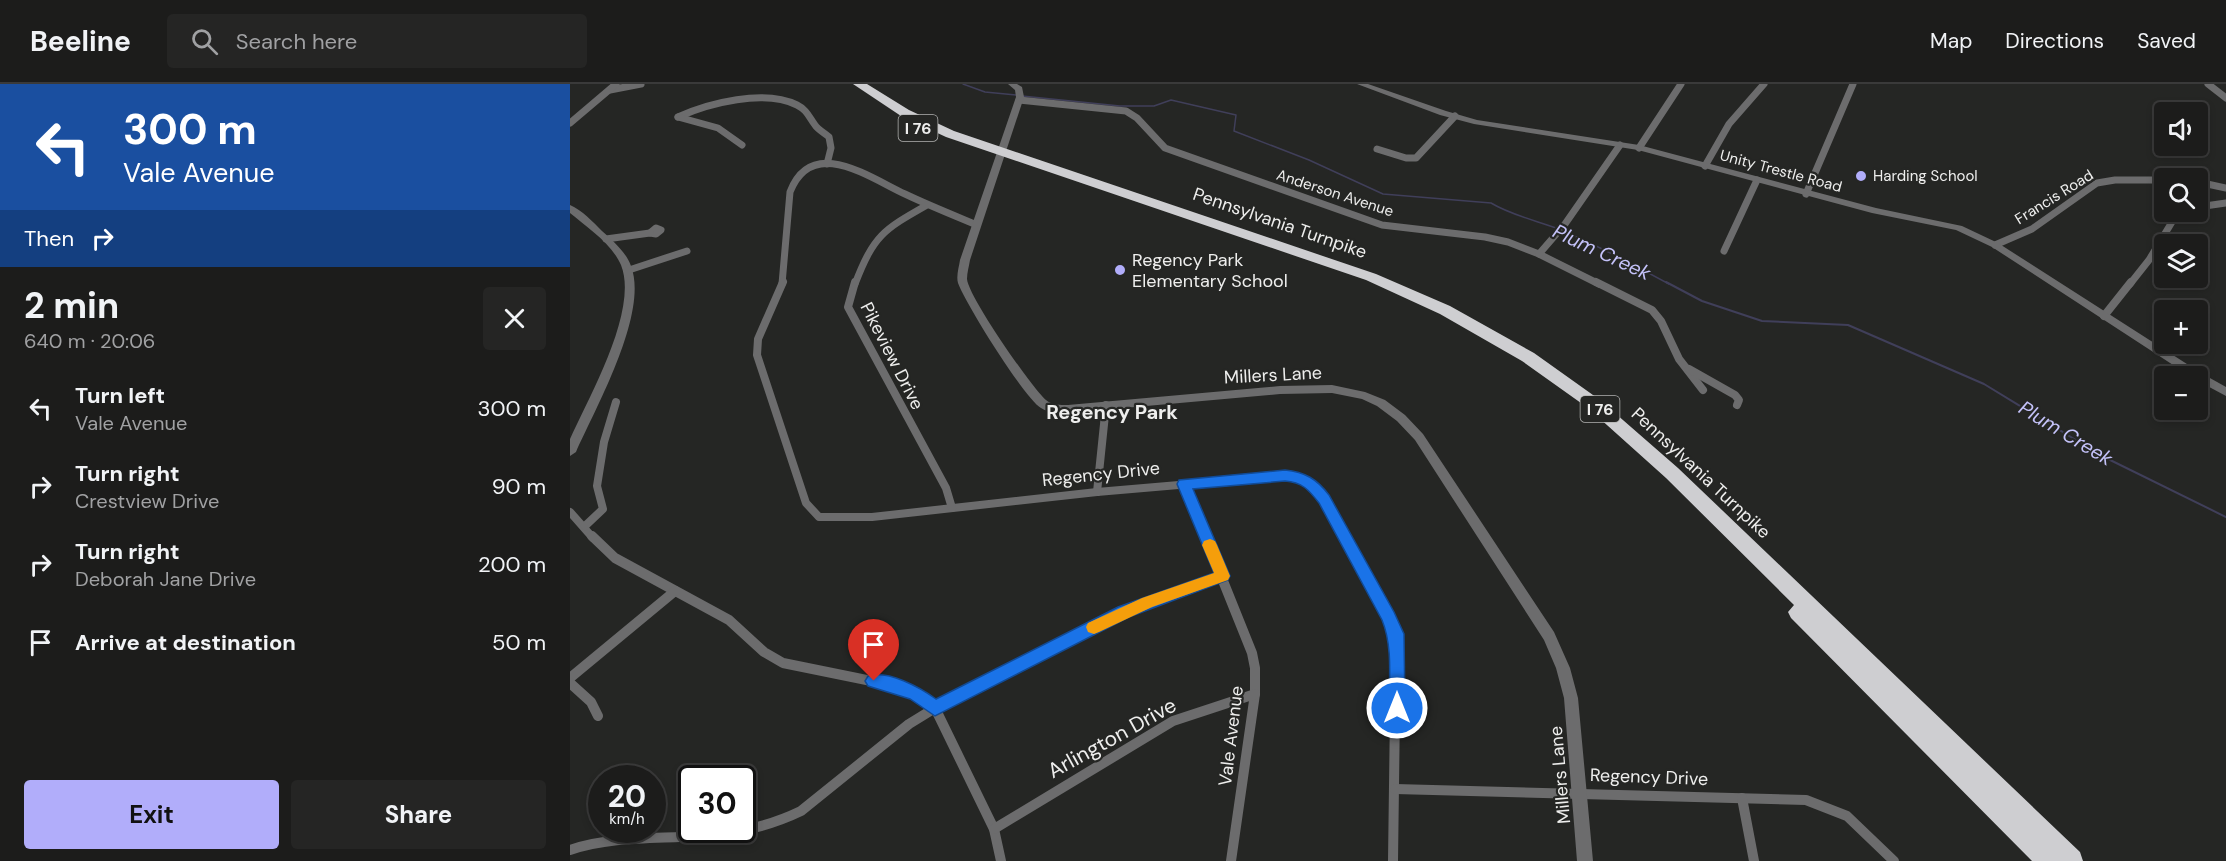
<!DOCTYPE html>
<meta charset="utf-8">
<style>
:root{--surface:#1c1c1b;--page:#252524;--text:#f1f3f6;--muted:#a0a1a3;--line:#3a3a3a;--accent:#b1adfa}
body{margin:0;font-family:"DM Sans",sans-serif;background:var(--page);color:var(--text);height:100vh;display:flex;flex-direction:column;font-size:22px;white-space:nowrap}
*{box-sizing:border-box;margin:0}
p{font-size:20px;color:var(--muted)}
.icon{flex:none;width:33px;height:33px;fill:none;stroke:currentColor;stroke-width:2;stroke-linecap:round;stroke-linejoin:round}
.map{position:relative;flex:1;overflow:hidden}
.side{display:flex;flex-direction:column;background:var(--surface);width:570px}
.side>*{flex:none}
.banner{background:#1a4fa0;color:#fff;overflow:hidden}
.tools{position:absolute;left:1584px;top:18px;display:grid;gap:12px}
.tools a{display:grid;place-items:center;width:54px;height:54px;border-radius:6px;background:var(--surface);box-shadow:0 3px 9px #0003,0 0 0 2px var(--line);font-size:30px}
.speed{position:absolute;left:18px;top:681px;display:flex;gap:12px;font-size:30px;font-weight:700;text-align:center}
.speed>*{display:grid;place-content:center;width:78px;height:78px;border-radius:50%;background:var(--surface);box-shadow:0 3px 9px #0003,0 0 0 2px var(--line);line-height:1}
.speed small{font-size:15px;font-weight:400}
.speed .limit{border:3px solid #111;border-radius:9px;background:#fff;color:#111}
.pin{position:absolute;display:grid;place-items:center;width:51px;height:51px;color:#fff;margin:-62px -26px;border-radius:50% 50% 50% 0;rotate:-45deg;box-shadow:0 0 6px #0007}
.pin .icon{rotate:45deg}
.me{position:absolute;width:66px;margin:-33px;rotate:0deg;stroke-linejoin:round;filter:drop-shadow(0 0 4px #0008)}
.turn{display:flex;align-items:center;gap:21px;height:126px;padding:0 24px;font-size:27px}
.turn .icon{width:78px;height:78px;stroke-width:2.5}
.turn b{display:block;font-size:42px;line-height:51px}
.then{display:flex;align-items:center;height:57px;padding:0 24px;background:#0003;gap:12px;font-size:22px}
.round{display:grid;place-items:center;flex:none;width:63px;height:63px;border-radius:6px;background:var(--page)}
.head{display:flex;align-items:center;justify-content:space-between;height:102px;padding:0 24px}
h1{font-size:36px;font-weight:700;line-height:45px}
.button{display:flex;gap:12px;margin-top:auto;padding:12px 24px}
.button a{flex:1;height:69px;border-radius:6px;background:var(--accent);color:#111;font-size:24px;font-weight:700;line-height:69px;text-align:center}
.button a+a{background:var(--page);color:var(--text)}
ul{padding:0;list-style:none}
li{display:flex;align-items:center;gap:18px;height:78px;padding:0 24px}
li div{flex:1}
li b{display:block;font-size:22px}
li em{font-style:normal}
header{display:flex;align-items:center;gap:36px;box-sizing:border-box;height:84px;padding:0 30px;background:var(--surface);border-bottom:2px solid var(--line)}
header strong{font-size:28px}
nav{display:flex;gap:33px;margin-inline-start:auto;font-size:21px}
.search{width:420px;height:54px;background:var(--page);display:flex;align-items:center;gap:15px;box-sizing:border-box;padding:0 21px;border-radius:6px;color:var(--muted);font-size:22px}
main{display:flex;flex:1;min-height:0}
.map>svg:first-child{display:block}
</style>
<header>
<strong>Beeline</strong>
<div class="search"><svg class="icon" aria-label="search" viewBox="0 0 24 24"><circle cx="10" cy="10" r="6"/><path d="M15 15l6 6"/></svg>Search here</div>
<nav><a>Map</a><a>Directions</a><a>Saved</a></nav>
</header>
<main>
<section class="side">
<div class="banner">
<div class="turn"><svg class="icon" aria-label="left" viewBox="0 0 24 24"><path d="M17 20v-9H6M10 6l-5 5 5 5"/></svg><div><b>300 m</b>Vale Avenue</div></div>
<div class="then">Then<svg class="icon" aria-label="right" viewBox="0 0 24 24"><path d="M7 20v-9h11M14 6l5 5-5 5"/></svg></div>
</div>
<div class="head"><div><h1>2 min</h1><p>640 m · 20:06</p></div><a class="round"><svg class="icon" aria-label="close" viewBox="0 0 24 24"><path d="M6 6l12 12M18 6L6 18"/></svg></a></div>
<ul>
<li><svg class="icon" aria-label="left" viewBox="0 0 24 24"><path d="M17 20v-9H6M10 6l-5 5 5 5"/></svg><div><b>Turn left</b><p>Vale Avenue</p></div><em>300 m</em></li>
<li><svg class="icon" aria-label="right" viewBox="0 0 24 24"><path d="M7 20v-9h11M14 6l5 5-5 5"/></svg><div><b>Turn right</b><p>Crestview Drive</p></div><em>90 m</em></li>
<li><svg class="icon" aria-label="right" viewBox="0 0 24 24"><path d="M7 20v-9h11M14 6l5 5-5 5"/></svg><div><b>Turn right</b><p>Deborah Jane Drive</p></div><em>200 m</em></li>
<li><svg class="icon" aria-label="arrive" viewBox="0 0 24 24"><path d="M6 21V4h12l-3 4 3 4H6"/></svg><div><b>Arrive at destination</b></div><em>50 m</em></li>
</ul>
<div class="button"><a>Exit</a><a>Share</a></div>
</section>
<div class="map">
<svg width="1656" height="777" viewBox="0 0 1656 777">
<rect width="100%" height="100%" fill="#252624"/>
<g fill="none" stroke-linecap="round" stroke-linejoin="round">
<!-- stream-far1 -->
<g stroke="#403f5a" stroke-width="1.5">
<path d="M393,0L415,8L446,11"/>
<path d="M452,12L550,22H584L601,16L666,31L664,47L739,76L813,110L921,119C941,131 964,136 986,144C1025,160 1062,180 1099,200"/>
</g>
<!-- stream -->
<path stroke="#403f5a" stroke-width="2" d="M1096,198L1132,217L1192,237L1278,241L1414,300L1532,372L1656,433"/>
<!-- minor-far2 -->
<g stroke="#6c6c6d" stroke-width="7">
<path d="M1638,0L1656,14"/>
<path d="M40,6L71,0"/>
<path d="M449,16L556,27L567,34L595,64L812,141L915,153L938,158L969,170L1029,200"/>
<path d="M108,33C139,19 194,5 227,21C237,26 239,33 245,41C248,46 255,49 259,53L261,64L257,80"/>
<path d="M108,33L148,44L172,61"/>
<path d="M0,39L46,0"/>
<path d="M1069,64L1111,0"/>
<path d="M807,65L836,74H846L885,32"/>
<path d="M1135,82L1159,40L1194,0"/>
<path d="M1628,98L1656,104"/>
<path d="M1236,110L1283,0"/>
<path d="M1628,123L1656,119"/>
<path d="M86,144L91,146L86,150L80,149Z"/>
<path d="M36,155L80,149"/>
<path d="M1425,161L1462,145L1527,99L1545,96H1594"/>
<path d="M1154,167L1187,96"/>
<path d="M969,170L995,140L1050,61"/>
<path d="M59,186L117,167"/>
<path d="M212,200L220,108C242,51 300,94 335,110C358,121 383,131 407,141"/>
<path d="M285,200C304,151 313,146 357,121"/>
<path d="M1560,200L1579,176L1608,128"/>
</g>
<!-- minor-far1 -->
<g stroke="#6c6c6d" stroke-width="8">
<path d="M213,198L188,255L187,271L236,419L249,433H302L527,408L715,392C724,394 736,394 743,400C757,412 766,437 775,454"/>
<path d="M285,198L278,223L376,404L382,424"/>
<path d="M1026,198L1082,226L1091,237L1109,275L1133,306"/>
<path d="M1534,232L1561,198"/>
<path d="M1119,285L1165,311L1169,316L1167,321"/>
<path d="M614,400L636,454"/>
<path d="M527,408L536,321"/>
<path d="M0,428L23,454"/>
<path d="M15,442L33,425L27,402L34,358L46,318"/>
</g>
<!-- minor -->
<g stroke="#6c6c6d" stroke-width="10">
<path d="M22,452L45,474L159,536L194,568L213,579L326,602L346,610L365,624L424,745L431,777"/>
<path d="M635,452L682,569L685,584V610L661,777"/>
<path d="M774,452L826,550L823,777"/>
<path d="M0,594L105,507"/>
<path d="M0,599L21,618L28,632"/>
<path d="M825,705L1236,716L1277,732L1324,777"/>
<path d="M1172,714L1184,777"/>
<path d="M424,745L603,637L685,610"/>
<path d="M0,766C41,752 86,755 128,752C165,750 198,743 231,727L339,640L365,624L554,528L653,492"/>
</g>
<!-- tertiary -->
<g fill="#6c6c6d" fill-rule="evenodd">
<path d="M438,0H447L452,3L454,13L400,176C399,182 397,189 397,195C398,212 461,303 476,316C482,321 490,321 498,321L710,302L762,301L795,308L815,316L835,331L853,350L984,548L1000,584L1008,614L1023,777H1007L994,614L986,584L974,556L845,356L827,337L807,322L792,315L762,309L710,310L498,329C489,329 479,329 471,324C455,315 395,219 388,199C386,192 389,183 390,176L446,13L445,6Z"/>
<path d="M787,0H798L876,27L907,36L1069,61L1306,124L1392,142L1428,159L1631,289L1656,303V312L1628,297V292H1620L1422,163L1386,146L1302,129L1068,66L904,40L870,31Z"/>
<path d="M0,121C12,126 23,138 32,147C43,157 56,168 61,182C79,229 26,323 6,368L0,372V355C19,313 69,226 51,181C42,160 17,143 0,129Z"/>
</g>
<!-- motorway -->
<path fill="#ceced1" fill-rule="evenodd" d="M283,0H297L339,26L384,47L806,190L880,222L964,269L1030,316L1108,384L1510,768L1513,777H1462L1221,534L1218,528L1224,521L1096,394L1018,324L952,277L870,230L796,196L376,53L331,32Z"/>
</g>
<!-- route -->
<path fill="#1a73e8" stroke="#114b97" stroke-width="1.5" d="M715,386C735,388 747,395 759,411L824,528L834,550L835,624L833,629L827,631L821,629L819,624C819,595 823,563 812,536L749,419C739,406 732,398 715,397L623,405L660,492L658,496L559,533L365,632L340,615L298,602L295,597L298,592C317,585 351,604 366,615L548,523L644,489L607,400L609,396Z"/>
<!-- slow -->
<path fill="#f59e0b" d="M640,455L645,457L647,461L660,492L658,496L582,523L529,548L524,550L518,548L516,543L518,539L572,514L644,489L632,461L634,457Z"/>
<!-- markers -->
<g fill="#b1adfa" stroke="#252624" stroke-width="2">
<circle cx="1291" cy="92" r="6"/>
<circle cx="550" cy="186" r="6"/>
</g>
<g text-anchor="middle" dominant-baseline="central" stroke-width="4.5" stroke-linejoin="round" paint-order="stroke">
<!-- far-street labels -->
<g font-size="15" fill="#eeeeed" stroke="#252624">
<text transform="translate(1211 87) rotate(15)">Unity Trestle Road</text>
<text transform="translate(765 109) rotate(18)">Anderson Avenue</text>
<text transform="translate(1484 113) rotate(-32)">Francis Road</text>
</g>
<!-- far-poi labels -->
<g font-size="15" fill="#eeeeed" stroke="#252624" text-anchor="start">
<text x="1303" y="92">Harding School</text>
</g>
<!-- shield labels -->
<g fill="#252624" stroke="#b2b2b1" stroke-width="1.5">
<rect x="328.5" y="31" width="39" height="26" rx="4.5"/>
<rect x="1010.5" y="312" width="39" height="26" rx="4.5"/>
</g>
<g font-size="16" font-weight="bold" fill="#eeeeed">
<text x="348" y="44">I 76</text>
<text x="1030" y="325">I 76</text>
</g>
<!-- street labels -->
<g font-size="18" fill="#eeeeed" stroke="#252624">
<text transform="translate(710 139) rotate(19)">Pennsylvania Turnpike</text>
<text transform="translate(322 272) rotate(63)">Pikeview Drive</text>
<text transform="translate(703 291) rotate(-3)">Millers Lane</text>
<text transform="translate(1131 389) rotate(43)">Pennsylvania Turnpike</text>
<text transform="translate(531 390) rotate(-6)">Regency Drive</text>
<text transform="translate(661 652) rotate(-83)">Vale Avenue</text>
<text transform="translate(990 691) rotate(-95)">Millers Lane</text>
<text transform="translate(1079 693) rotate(2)">Regency Drive</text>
</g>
<!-- poi labels -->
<g font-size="18" fill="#eeeeed" stroke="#252624" text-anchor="start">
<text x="562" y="176">Regency Park<tspan x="562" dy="21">Elementary School</tspan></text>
</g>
<!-- water labels -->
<g font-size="20" font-style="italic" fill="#c4c2f9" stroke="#252624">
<text transform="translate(1032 168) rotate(25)">Plum Creek</text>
<text transform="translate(1496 349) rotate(31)">Plum Creek</text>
</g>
<!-- neighbourhood labels -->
<g font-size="20" font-weight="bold" fill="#eeeeed" stroke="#252624">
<text x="542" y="328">Regency Park</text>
</g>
<!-- near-street labels -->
<g font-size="21" fill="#eeeeed" stroke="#252624">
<text transform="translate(542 654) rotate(-29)">Arlington Drive</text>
</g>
</g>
</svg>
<div class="tools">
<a><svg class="icon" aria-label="sound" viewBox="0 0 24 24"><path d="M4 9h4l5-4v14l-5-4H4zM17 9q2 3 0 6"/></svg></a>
<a><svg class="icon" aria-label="search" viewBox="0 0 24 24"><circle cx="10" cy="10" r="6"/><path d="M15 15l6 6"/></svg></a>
<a><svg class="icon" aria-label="layers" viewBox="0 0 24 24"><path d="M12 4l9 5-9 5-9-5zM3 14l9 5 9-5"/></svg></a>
<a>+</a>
<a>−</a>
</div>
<div class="speed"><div>20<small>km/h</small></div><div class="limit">30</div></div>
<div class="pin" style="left:304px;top:597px;background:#d93025"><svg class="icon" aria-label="arrive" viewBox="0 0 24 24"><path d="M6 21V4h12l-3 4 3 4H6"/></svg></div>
<svg class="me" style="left:827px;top:624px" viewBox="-20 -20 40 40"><circle r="17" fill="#1a73e8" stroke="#fff" stroke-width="3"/><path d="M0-11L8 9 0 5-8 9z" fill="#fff"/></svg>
</div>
</main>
